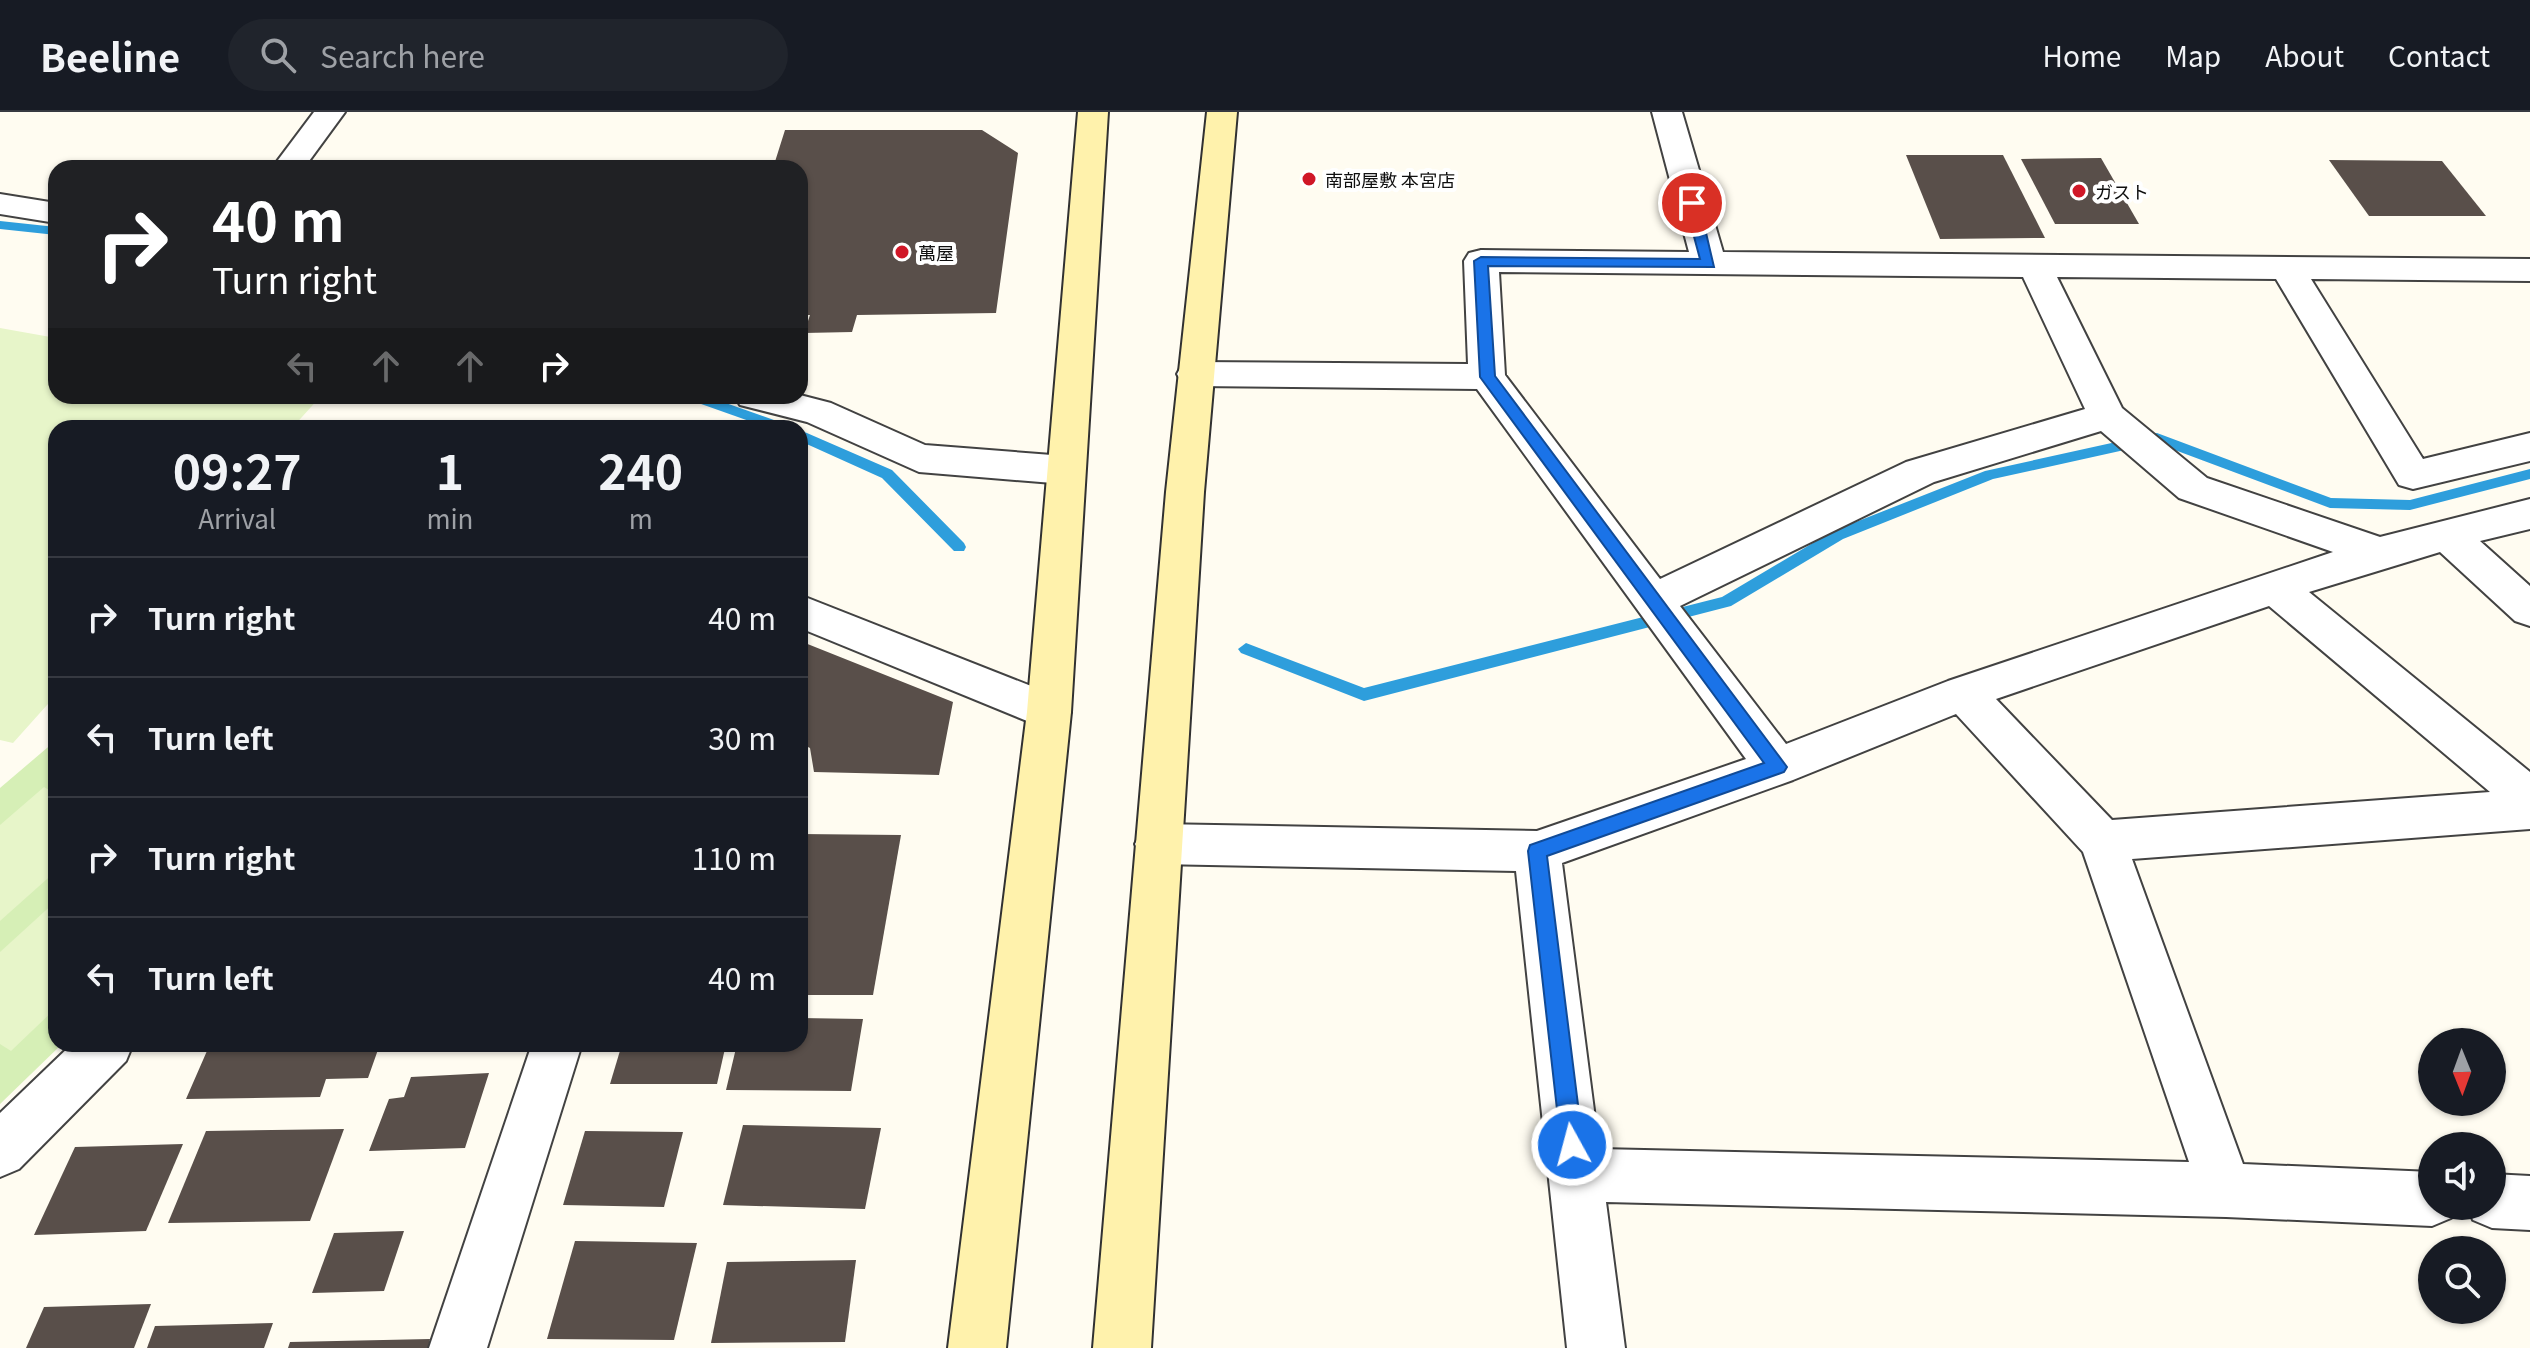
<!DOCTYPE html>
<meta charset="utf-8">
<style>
:root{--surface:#171b24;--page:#20242c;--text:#f1f3f6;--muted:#9ea1a6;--line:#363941}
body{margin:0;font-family:Georgia,"Noto Sans JP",serif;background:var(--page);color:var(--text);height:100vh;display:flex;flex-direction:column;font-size:30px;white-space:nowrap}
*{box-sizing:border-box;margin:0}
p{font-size:26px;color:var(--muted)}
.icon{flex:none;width:44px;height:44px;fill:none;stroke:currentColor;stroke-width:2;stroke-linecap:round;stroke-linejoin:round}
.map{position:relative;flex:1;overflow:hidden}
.panel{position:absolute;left:48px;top:308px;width:760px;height:632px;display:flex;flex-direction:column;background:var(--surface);border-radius:24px;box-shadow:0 2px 6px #0004}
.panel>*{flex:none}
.top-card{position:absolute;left:48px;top:48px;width:760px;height:244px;border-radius:24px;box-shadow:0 2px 6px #0004;background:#202124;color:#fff;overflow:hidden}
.needle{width:52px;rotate:179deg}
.tools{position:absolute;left:2418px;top:916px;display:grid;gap:16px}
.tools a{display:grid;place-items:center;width:88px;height:88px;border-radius:50%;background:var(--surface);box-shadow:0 2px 6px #0004;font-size:40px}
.pin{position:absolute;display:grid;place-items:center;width:68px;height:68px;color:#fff;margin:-34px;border:4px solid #fff;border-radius:50%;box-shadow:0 2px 8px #0007}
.me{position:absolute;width:88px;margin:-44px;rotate:353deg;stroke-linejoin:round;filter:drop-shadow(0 0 6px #0008)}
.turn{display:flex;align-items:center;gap:28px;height:168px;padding:0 32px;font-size:36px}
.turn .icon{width:104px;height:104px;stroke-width:2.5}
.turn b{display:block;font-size:56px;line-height:68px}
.lanes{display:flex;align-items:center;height:76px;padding:0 32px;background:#0003;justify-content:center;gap:40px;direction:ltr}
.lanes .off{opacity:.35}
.eta{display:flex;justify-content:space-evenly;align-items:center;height:136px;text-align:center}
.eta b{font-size:48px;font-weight:700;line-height:56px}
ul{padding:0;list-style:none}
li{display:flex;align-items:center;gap:24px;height:120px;padding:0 32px;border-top:2px solid var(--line)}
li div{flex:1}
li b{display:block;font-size:30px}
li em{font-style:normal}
header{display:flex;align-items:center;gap:48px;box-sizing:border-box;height:112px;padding:0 40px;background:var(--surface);border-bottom:2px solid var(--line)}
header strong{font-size:38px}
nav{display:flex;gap:44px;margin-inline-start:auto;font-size:28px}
.search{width:560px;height:72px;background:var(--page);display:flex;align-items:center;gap:20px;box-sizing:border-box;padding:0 28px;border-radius:44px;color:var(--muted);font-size:30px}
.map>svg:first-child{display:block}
</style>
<header>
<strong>Beeline</strong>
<div class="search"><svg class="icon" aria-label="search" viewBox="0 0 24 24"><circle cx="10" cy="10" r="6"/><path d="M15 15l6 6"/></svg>Search here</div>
<nav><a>Home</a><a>Map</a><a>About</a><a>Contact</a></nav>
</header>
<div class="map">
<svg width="2530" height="1236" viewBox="0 0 2530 1236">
<rect width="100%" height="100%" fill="#fffcf1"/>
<!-- green -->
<path fill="#d6efb6" d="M54,630L56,932H62L0,992V676Z"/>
<!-- pitch -->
<g fill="#e7f5c9">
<path d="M0,216L56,226V284H321L292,316H56V583L13,631L0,628Z"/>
<path d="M44,675L56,682V759L0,809V713Z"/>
<path d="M56,789V896L11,939L0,932V840Z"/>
</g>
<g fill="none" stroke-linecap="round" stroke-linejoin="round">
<!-- stream -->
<g fill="#2e9edc" fill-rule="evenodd">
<path d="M0,109L56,115V123L0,117Z"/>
<path d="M685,284H706L788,313L790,316H769L687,287Z"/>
<path d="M800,318L892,358L964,431L966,435L964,439H954L882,366L800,329Z"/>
<path d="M2157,321L2331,386L2410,388L2530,357V367L2410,398L2330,396L2156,331L1993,367L1843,427L1731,494L1364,589L1241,541L1238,537L1246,531L1364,576L1722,485L1833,419L1985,359Z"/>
</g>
</g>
<!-- building -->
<g fill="#594f4a">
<path d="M785,18H982L1018,41L996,201L857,203L852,220L804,221L810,203H800V79L805,64H800V56H773Z"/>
<path d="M1906,43H2003L2045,126L1940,127Z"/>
<path d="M2101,46L2139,112H2055L2021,47Z"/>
<path d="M2329,48L2442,49L2486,104H2369Z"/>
<path d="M800,529L953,590L939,663L814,660L810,636L800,631Z"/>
<path d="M800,722L901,723L873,883H800Z"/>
<path d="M800,906L863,907L851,979L726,978L737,932H800Z"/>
<path d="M210,932H380L368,966L326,967L320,985L186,987Z"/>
<path d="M622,932H726L717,972H610Z"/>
<path d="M489,961L465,1036L369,1039L389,987L404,985L411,965Z"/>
<path d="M743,1013L881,1016L865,1097L723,1093Z"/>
<path d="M344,1017L310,1109L168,1111L206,1019Z"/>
<path d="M585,1019L683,1020L664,1095L563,1093Z"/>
<path d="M183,1032L146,1119L34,1123L75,1035Z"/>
<path d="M404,1119L384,1179L312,1181L334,1121Z"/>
<path d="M575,1129L697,1131L674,1228L547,1227Z"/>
<path d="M856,1148L845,1230L711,1231L727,1150Z"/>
<path d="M151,1192L134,1236H26L44,1195Z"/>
<path d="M273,1211L264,1236H147L155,1214Z"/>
<path d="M430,1227L428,1236H288L290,1230Z"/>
</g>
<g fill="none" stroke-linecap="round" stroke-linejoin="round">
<!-- street casing -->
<g stroke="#424242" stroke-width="4">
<g id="street">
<path d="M314,0H345L304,56H272Z"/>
<path d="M1652,0H1682L1723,140L2530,147V169L2311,167L2423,347L2530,321V349L2413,377L2399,373L2276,167L2057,165L2122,296L2207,366L2380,425L2530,387V417L2480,429L2530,474V514L2515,509L2440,440L2309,480L2530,660V717L2132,747L2243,1052L2432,1060V1094H2456L2451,1106L2432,1114L2226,1105L1606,1090L1625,1236H1567L1516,759L1158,752L1142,746L1135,732L1142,718L1158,712L1537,719L1746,647L1477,277L1195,274L1182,271L1177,262L1182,253L1195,250L1468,252L1464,149L1469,141L1481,138L1689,140ZM1499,160L2023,165L2085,297L1906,350L1660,467L1505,263ZM2101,319L2179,386L2333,440L1948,569L1786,632L1680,494L1934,370ZM2269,494L2490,680L2112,708L1996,587ZM1956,602L2083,740L2189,1050L1599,1037L1562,751L1793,668Z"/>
<path d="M0,82L56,91V111L0,102Z"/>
<path d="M800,283L831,291L925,333L1065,344L1079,348L1084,358L1079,368L1065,372L919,360L807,310L740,293L735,284Z"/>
<path d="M800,483L1064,587L1071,600L1064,613L1049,618L800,516Z"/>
<path d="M72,932H133L126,949L19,1057L0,1065V1001Z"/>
<path d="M532,932H582L487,1236H429Z"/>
<path d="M2492,1062L2530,1064V1118L2492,1116L2473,1108L2467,1094H2492Z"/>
</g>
</g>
<!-- secondary casing -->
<g stroke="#313131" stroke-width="4">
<g id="secondary">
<path d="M1078,0H1108L1071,600L1006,1236H948L1027,600Z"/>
<path d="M1207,0H1237L1204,380L1151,1236H1093L1166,380Z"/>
</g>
</g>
<!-- street -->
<use href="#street" fill="#fff" fill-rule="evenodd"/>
<!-- secondary -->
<use href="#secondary" fill="#fff2ac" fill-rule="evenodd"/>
</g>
<!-- route -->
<path fill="#1a73e8" stroke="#114b97" stroke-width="2" d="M1692,87L1699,91L1714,155L1488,154L1495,264L1787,655L1784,660L1547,744L1583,1033L1580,1041L1572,1044L1564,1041L1561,1033L1528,739L1530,733L1764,651L1480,265L1474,149L1481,145L1700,147L1685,91Z"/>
<!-- markers -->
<g fill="#d01727" stroke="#fff" stroke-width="3">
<circle cx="1309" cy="67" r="8"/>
<circle cx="2079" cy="79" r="8"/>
<circle cx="902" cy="140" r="8"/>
</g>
<g text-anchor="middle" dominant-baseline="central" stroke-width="8" stroke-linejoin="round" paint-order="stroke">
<!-- far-poi labels -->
<g font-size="18" fill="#0f0f0f" stroke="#fff" text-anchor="start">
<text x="1325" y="67">南部屋敷 本宮店</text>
<text x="2095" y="79">ガスト</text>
<text x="918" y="140">萬屋</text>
</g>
</g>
</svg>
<div class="tools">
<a><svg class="needle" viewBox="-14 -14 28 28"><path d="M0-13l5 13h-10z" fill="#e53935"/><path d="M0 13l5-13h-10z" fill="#9ea1a6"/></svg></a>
<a><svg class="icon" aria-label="sound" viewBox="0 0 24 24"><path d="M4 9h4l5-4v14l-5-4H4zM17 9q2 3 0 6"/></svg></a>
<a><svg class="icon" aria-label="search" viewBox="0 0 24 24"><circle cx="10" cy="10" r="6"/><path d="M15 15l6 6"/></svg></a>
</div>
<div class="pin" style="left:1692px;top:91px;background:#d93025"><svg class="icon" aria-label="arrive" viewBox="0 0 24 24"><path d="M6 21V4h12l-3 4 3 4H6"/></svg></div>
<svg class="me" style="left:1572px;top:1033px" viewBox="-20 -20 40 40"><circle r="17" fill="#1a73e8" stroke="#fff" stroke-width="3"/><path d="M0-11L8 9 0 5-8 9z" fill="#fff"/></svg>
<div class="top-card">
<div class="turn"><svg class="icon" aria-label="right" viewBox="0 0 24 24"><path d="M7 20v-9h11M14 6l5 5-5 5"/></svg><div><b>40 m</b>Turn right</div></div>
<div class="lanes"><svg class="icon off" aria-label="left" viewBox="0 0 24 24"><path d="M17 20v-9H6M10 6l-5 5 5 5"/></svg><svg class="icon off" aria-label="ahead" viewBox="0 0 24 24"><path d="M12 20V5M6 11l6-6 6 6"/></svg><svg class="icon off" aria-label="ahead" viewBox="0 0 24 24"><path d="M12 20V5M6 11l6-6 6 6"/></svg><svg class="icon" aria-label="right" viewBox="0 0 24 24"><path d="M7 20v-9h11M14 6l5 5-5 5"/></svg></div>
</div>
<section class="panel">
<div class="eta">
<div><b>09:27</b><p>Arrival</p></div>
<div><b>1</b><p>min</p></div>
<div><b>240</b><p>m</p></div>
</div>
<ul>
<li><svg class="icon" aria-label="right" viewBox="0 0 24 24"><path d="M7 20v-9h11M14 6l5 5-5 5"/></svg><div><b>Turn right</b></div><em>40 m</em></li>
<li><svg class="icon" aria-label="left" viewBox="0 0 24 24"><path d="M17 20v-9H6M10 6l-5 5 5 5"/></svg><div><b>Turn left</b></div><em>30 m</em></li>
<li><svg class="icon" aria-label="right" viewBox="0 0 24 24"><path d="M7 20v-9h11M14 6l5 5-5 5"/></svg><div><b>Turn right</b></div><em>110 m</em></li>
<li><svg class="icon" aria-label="left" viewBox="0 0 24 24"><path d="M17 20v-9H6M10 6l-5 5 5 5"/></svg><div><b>Turn left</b></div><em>40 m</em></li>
</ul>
</section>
</div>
